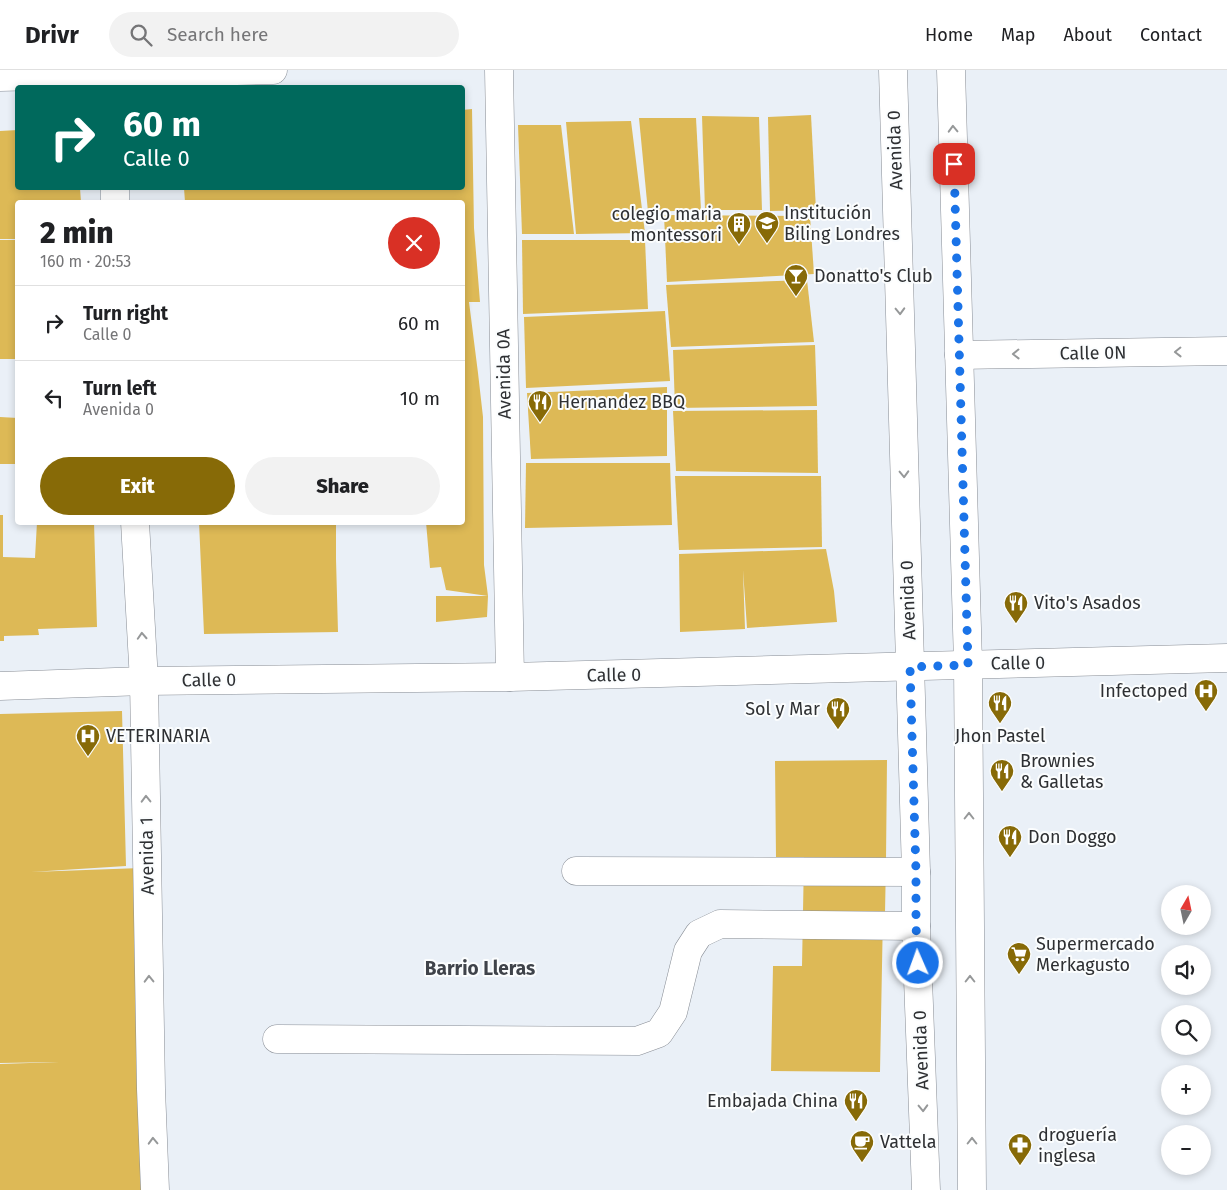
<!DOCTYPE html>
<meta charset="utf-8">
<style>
:root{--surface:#fff;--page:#f2f2f2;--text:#202124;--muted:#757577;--line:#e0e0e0;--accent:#876a07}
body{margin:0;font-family:"Fira Sans",sans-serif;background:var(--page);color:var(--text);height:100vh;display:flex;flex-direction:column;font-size:19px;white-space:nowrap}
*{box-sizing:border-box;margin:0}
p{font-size:16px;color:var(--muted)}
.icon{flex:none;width:28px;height:28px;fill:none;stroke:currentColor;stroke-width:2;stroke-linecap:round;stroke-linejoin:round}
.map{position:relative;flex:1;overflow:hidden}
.drawer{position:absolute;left:15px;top:130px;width:450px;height:325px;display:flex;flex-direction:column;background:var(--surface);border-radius:5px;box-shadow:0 2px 8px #0003}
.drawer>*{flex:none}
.guide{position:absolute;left:15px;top:15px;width:450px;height:105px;border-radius:5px;box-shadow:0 2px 8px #0003;background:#00695c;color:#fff;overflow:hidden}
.needle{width:32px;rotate:9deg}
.buttons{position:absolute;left:1161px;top:815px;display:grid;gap:10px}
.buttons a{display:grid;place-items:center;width:50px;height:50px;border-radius:50%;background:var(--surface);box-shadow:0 2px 8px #0003;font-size:25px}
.pin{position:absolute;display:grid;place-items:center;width:42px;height:42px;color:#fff;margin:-21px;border-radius:10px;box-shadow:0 2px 8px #0006}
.me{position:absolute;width:55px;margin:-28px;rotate:358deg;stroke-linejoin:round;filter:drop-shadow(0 0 4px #0008)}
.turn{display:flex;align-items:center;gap:18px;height:105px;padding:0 25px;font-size:22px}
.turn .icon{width:65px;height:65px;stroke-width:2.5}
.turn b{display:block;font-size:35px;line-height:42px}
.round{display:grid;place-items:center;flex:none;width:52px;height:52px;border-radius:26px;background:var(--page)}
.overview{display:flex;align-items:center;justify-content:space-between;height:85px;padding:0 25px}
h1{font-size:30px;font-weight:800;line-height:38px}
.cta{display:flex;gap:10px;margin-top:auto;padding:10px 25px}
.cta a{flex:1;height:58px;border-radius:30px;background:var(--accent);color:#fff;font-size:20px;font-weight:800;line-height:58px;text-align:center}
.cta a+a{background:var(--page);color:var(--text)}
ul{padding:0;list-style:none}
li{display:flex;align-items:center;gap:15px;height:75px;padding:0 25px;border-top:1px solid var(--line)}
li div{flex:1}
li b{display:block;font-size:19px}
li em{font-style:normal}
header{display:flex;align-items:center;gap:30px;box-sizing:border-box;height:70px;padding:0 25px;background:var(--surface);border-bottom:1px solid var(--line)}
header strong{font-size:24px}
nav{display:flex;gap:28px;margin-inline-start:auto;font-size:18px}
.search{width:350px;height:45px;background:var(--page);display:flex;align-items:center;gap:12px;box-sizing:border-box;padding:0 18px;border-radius:28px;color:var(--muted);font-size:19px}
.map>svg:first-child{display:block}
</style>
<header>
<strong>Drivr</strong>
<div class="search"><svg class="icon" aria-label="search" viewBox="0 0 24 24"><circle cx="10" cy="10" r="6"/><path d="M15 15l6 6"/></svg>Search here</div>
<nav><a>Home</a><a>Map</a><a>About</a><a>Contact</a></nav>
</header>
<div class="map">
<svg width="1227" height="1120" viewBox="0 0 1227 1120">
<rect width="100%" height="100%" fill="#eaf0f7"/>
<!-- building -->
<g fill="#ddb956">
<path d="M472,39L474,158L480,232H469L478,303L483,347L484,495L488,526L487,547L436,552V526H488L446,520L441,497L430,498L426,452H462V132H185L184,118H462V40Z"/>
<path d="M811,45L816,140L770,141L768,47Z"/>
<path d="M702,46L759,47L762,140H705Z"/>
<path d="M639,48H696L701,140L648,142Z"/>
<path d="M631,51L645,163L576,164L566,52Z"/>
<path d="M518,55H561L574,164H522Z"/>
<path d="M18,60V118H80L81,132H18V169H0V61Z"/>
<path d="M664,145L810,146L814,204L667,212Z"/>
<rect x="0" y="170" width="18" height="119"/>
<path d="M522,170H645L648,239L523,244Z"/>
<path d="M807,210L814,272L671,277L666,215Z"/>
<path d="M665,241L670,311L526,318L524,247Z"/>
<path d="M815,275L817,336L675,338L673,280Z"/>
<path d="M667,317V386L531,389L527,323Z"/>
<path d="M817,340L818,403L676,401L673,341Z"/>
<path d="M0,347L18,348V394H0Z"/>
<path d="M526,393H670L672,455L525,458Z"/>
<path d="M675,406H821L822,477L679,480Z"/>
<path d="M0,445H3V487L35,488L37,452H94L97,557L38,559L39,565L4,566V571H0Z"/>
<path d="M199,452H336V489L338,562L204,564Z"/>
<path d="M826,479L834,521L837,552L747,558L743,500L745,559L680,562L679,484Z"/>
<path d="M122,641L126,796L31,802L141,798L145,1120H0V994L59,992L0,993V644Z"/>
<path d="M887,690L886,790L885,843H883L880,1002L771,1001L773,896H802L804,787H776L775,691Z"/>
</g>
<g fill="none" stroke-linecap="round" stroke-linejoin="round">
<!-- minor casing -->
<g stroke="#888d95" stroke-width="29">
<g id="minor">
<path d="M499,0L510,607"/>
<path d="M0,7L273,0"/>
<path d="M115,118V132"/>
<path d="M959,285L1227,281"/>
<path d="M135,452L144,611L151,1019L155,1120"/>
<path d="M0,616L144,611L510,607L1227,588"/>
<path d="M576,801L916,802"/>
<path d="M277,969L637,971L659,963L673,942L688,881L699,864L720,854L916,856"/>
</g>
</g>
<!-- tertiary casing -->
<g stroke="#888d95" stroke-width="29">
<g id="tertiary">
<path d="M893,0L916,802V856L926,1120"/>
<path d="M951,0L968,593L972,1120"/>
</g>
</g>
<!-- minor -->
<use href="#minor" stroke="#fff" stroke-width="28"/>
<!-- tertiary -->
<use href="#tertiary" stroke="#fff" stroke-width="28"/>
</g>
<!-- one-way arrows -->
<defs><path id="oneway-chevron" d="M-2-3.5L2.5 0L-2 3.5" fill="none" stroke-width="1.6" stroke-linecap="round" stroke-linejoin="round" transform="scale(1.25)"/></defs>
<g stroke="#969899">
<use href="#oneway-chevron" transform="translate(953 59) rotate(-92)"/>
<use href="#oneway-chevron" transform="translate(900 241) rotate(88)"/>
<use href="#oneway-chevron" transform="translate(1178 282) rotate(179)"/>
<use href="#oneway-chevron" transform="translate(1016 284) rotate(179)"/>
<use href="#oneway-chevron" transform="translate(904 404) rotate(88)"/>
<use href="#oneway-chevron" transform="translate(142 566) rotate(-93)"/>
<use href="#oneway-chevron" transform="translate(146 729) rotate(-91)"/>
<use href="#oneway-chevron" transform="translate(969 746) rotate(-90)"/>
<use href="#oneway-chevron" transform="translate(149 909) rotate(-91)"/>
<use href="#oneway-chevron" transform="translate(970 909) rotate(-90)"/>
<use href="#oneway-chevron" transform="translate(923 1038) rotate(88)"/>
<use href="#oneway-chevron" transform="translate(153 1071) rotate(-92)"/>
<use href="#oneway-chevron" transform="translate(972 1071) rotate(-90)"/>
</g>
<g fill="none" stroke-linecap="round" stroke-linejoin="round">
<!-- route -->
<path stroke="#1a73e8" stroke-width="9" stroke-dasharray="0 16.2" d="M918,893L916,856V802L910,597L968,595V593L954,94"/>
</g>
<!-- icons -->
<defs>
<g id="school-pin" transform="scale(1.25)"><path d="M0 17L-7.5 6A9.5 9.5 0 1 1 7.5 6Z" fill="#876a07" stroke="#fbfdfe"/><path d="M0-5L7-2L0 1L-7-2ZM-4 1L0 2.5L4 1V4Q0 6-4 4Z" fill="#fff"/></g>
<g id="building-pin" transform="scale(1.25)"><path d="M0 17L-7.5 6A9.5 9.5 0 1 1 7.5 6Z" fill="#876a07" stroke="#fbfdfe"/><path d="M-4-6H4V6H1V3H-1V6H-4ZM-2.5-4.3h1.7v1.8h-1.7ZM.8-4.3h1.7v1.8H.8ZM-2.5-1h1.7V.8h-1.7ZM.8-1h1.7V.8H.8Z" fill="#fff"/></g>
<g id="bar-pin" transform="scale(1.25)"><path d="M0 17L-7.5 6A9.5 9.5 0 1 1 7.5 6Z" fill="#876a07" stroke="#fbfdfe"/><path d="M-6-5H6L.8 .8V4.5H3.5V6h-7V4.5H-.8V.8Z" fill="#fff"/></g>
<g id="restaurant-pin" transform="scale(1.25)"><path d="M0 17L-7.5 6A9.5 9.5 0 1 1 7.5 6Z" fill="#876a07" stroke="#fbfdfe"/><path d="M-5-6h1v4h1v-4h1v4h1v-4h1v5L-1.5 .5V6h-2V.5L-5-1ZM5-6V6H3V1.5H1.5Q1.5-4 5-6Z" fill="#fff"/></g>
<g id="hospital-pin" transform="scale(1.25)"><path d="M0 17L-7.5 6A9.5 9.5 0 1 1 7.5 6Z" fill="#876a07" stroke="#fbfdfe"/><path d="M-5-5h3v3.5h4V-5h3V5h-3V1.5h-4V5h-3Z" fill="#fff"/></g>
<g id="supermarket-pin" transform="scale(1.25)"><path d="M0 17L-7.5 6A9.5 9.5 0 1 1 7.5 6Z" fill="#876a07" stroke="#fbfdfe"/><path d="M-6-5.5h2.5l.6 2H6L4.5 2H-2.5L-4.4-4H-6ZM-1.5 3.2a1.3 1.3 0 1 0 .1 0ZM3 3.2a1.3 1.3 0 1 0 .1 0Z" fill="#fff"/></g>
<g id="cafe-pin" transform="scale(1.25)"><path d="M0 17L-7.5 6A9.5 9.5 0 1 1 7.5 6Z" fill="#876a07" stroke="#fbfdfe"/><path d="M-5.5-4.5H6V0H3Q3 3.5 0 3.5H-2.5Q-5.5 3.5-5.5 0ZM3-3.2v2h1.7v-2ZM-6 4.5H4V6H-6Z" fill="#fff"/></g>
<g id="pharmacy-pin" transform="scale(1.25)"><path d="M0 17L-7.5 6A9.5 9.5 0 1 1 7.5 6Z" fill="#876a07" stroke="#fbfdfe"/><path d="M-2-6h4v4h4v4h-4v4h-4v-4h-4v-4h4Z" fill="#fff"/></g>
</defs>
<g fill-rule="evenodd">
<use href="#school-pin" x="767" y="153"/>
<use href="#building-pin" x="739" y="154"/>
<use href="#bar-pin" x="796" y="206"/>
<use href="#restaurant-pin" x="540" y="332"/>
<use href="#restaurant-pin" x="1016" y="533"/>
<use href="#hospital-pin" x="1206" y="621"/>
<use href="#restaurant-pin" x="1000" y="633"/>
<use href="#restaurant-pin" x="838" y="639"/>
<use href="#hospital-pin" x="88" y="666"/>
<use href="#restaurant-pin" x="1002" y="701"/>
<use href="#restaurant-pin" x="1010" y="767"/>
<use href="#supermarket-pin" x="1019" y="884"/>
<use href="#restaurant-pin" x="856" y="1031"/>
<use href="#cafe-pin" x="862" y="1072"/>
<use href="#pharmacy-pin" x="1020" y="1075"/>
</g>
<g text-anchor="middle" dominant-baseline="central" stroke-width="4" stroke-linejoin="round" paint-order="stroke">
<!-- street labels -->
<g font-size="18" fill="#2e3033" stroke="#fbfdfe">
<text transform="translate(895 80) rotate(-92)">Avenida 0</text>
<text transform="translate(1093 283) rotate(-1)">Calle 0N</text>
<text transform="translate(504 304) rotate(-91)">Avenida 0A</text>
<text transform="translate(908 530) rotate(-92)">Avenida 0</text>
<text transform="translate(1018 593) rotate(-1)">Calle 0</text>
<text transform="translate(614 605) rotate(-1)">Calle 0</text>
<text transform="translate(209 610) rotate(-1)">Calle 0</text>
<text transform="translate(147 786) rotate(-91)">Avenida 1</text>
<text transform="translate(921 980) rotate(-92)">Avenida 0</text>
</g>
<!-- poi labels -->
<g font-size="18" fill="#2e3033" stroke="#fbfdfe" text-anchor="start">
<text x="784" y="143">Institución<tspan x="784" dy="21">Biling Londres</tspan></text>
<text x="722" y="144" text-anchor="end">colegio maria<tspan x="722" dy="21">montessori</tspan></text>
<text x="814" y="206">Donatto's Club</text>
<text x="558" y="332">Hernandez BBQ</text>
<text x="1034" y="533">Vito's Asados</text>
<text x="1188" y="621" text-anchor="end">Infectoped</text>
<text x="820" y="639" text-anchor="end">Sol y Mar</text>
<text x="106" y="666">VETERINARIA</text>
<text x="1000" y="666" text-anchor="middle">Jhon Pastel</text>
<text x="1020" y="691">Brownies<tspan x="1020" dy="21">&amp; Galletas</tspan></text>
<text x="1028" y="767">Don Doggo</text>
<text x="1036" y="874">Supermercado<tspan x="1036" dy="21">Merkagusto</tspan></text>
<text x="838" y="1031" text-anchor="end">Embajada China</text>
<text x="1038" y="1065">droguería<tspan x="1038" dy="21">inglesa</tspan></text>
<text x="880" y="1072">Vattela</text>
</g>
<!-- neighbourhood labels -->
<g font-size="19" font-weight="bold" fill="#3f434a" stroke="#fbfdfe">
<text x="480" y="898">Barrio Lleras</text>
</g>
</g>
</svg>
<div class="buttons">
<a><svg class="needle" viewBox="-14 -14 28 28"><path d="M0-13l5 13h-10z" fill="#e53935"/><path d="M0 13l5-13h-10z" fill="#757577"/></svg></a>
<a><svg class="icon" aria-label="sound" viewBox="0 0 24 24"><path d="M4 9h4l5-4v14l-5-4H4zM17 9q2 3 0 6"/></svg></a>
<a><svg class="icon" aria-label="search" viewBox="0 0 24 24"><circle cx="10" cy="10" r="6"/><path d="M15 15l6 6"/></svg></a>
<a>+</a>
<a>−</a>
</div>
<div class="pin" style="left:954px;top:94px;background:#d93025"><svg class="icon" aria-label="arrive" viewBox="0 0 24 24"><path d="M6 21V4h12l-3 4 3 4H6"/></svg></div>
<svg class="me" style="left:918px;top:893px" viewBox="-20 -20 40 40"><circle r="17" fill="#1a73e8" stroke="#fff" stroke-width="3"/><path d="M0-11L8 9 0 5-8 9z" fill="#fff"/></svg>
<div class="guide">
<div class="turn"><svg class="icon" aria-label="right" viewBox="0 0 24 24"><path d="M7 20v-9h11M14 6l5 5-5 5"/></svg><div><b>60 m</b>Calle 0</div></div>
</div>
<section class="drawer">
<div class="overview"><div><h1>2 min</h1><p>160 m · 20:53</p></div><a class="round" style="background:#d93025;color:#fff"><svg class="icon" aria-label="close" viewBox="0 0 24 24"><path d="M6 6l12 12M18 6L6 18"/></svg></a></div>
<ul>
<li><svg class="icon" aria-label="right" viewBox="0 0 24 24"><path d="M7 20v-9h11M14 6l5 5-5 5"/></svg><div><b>Turn right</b><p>Calle 0</p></div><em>60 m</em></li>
<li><svg class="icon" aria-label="left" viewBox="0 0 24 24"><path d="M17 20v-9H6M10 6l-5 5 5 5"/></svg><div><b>Turn left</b><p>Avenida 0</p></div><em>10 m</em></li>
</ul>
<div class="cta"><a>Exit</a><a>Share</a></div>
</section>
</div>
